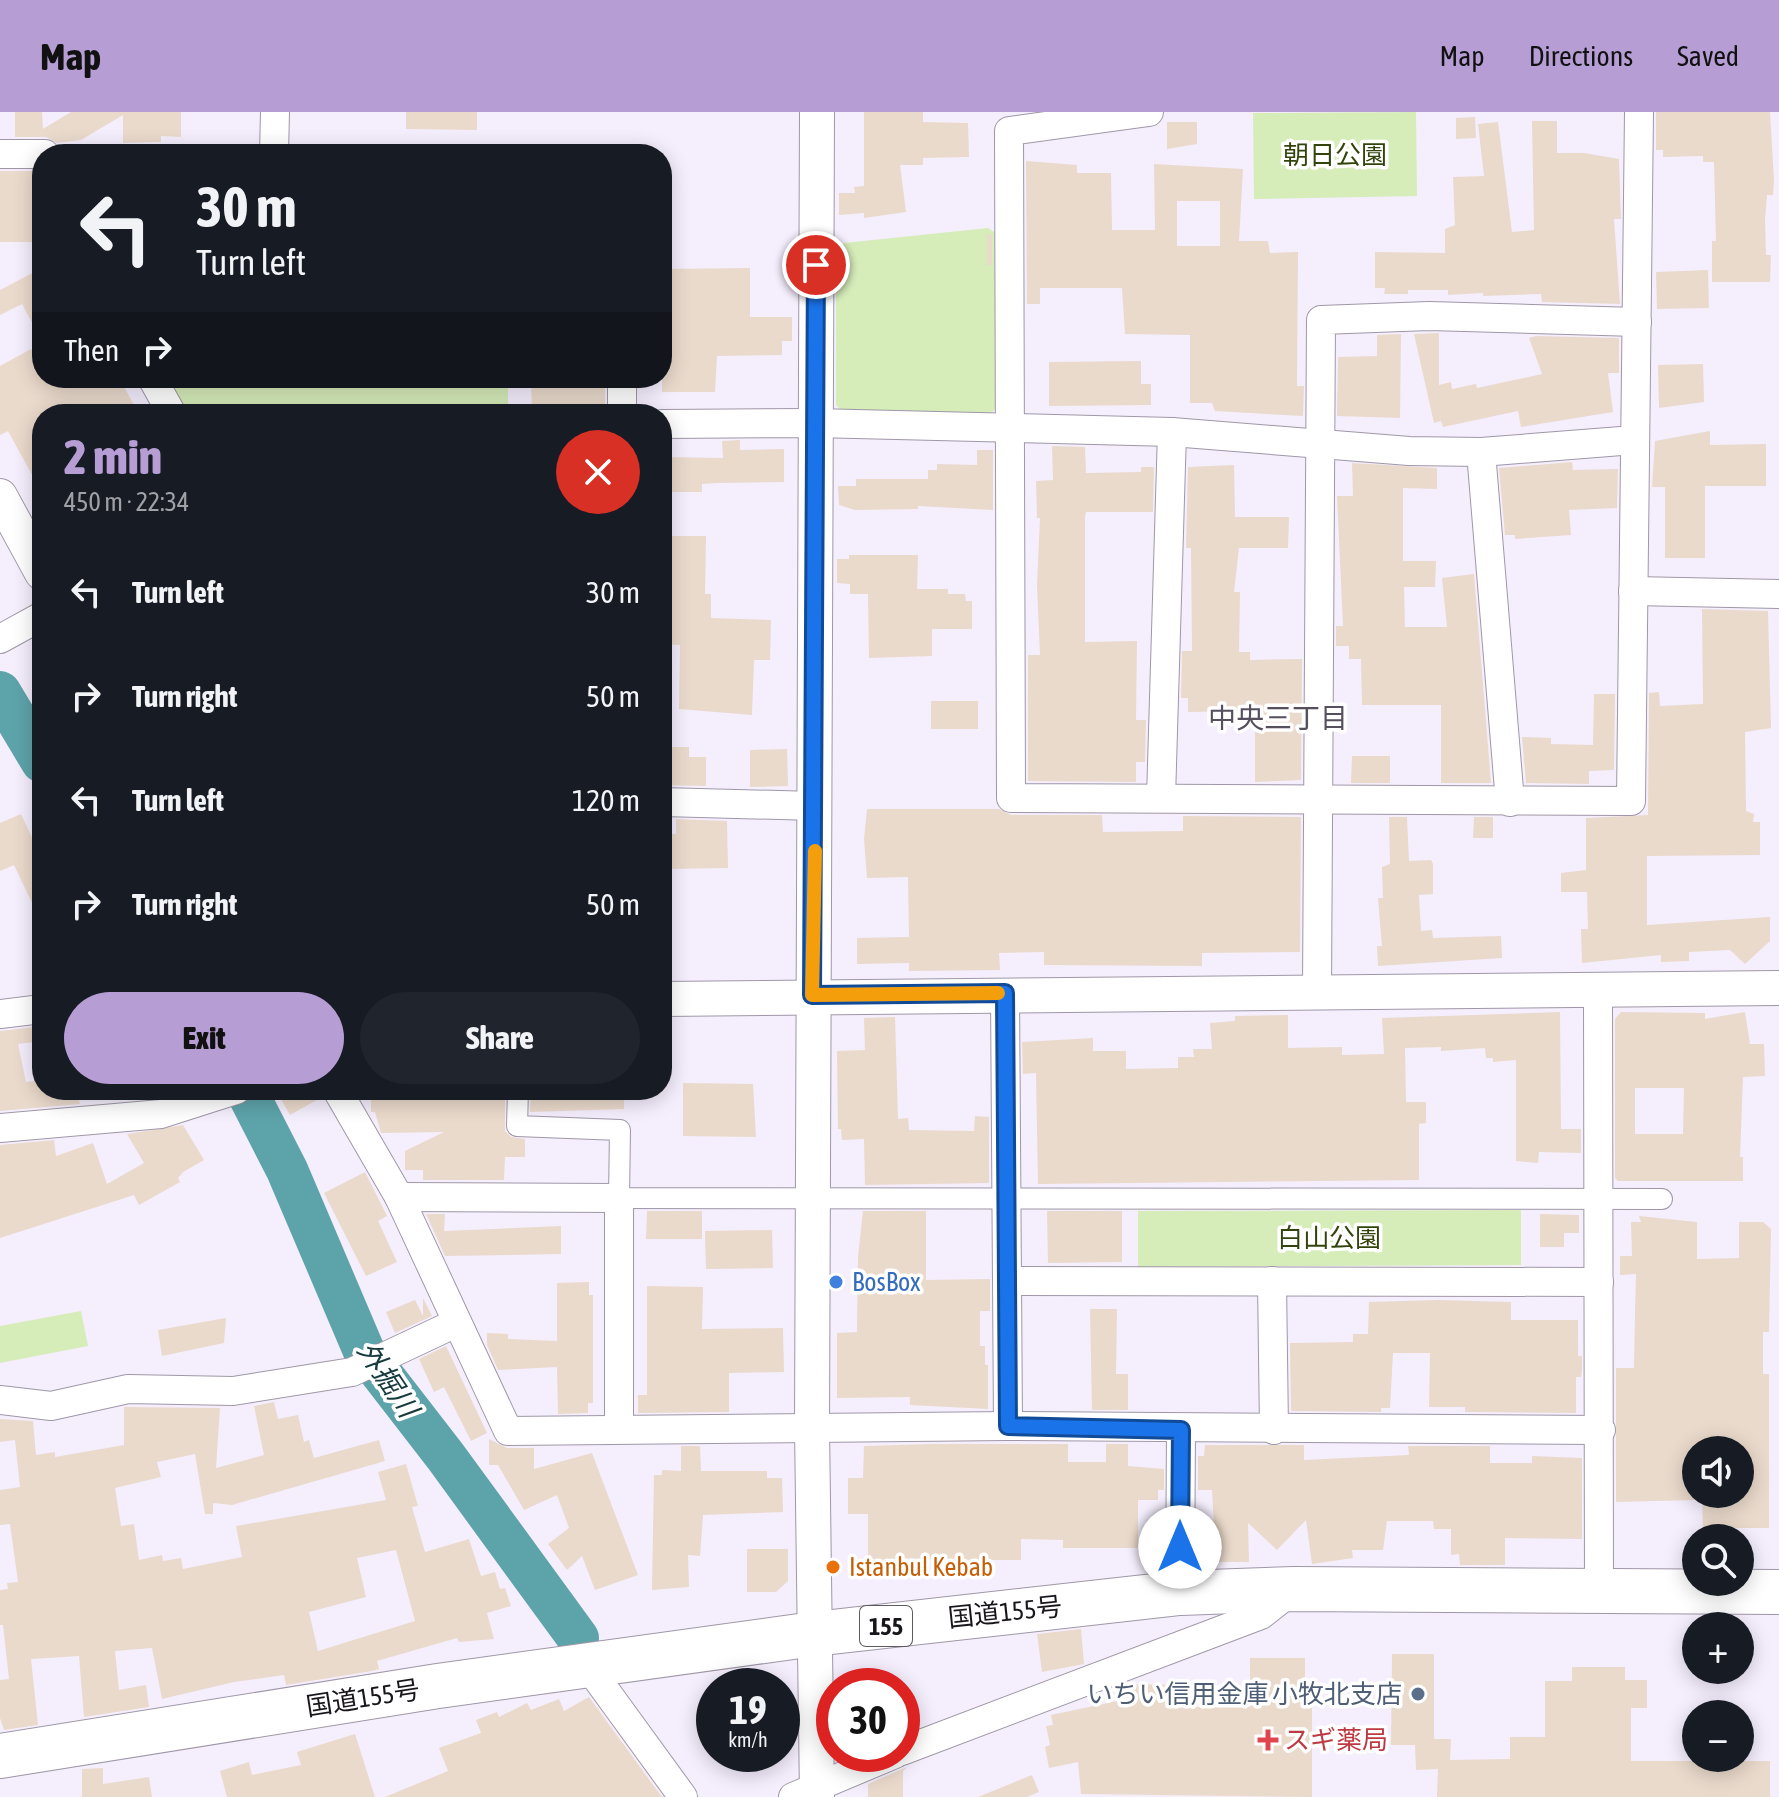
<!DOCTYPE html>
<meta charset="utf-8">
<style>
:root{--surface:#171b24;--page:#20242c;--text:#f1f3f6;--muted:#9ea1a6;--accent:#b69ed5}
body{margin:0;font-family:"Asap Condensed","Noto Sans JP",sans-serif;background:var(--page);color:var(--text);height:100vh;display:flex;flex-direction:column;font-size:30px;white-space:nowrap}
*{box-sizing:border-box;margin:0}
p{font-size:26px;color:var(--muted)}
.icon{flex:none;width:44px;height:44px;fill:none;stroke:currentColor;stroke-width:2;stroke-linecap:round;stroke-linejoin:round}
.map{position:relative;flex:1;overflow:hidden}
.sheet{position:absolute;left:32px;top:292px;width:640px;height:696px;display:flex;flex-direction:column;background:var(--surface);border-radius:32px;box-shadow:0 4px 20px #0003}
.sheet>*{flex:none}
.banner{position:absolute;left:32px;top:32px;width:640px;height:244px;border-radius:32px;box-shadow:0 4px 20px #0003;background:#171b24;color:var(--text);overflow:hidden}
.tools{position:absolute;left:1682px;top:1324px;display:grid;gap:16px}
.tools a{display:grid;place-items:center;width:72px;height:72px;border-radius:50%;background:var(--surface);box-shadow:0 4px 20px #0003;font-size:40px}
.speed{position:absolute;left:696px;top:1556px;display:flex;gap:16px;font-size:40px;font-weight:700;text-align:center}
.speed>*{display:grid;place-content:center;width:104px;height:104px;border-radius:50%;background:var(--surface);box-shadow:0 4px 20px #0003;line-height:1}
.speed small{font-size:20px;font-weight:400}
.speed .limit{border:12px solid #d22;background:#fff;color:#111}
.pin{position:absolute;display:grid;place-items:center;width:68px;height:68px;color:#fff;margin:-34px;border:4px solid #fff;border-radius:50%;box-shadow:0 2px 8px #0007}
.me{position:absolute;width:88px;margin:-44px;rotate:0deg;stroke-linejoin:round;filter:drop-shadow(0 0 6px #0008)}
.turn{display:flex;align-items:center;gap:28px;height:168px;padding:0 32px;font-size:36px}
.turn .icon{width:104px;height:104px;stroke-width:2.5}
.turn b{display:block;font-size:56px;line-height:68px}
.then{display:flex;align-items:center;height:76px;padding:0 32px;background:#0003;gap:16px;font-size:30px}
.round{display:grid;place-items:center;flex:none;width:84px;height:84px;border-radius:42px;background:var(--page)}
.head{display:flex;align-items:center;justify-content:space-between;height:136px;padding:0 32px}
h1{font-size:48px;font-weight:800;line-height:60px;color:var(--accent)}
.button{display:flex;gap:16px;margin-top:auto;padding:16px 32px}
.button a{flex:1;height:92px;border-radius:48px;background:var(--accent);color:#111;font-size:32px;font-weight:800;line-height:92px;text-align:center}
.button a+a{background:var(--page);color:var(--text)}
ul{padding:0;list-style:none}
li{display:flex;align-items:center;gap:24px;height:104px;padding:0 32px}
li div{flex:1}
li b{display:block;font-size:30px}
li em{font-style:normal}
header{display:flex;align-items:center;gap:48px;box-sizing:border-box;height:112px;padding:0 40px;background:var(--accent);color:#111}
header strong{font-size:38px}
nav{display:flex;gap:44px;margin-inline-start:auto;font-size:28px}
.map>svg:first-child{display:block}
</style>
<header>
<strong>Map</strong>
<nav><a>Map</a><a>Directions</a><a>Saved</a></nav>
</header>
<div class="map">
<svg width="1779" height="1685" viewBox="0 0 1779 1685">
<rect width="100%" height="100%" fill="#f5eefd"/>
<!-- green -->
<g fill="#d6ecb9">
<path d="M1416,0L1417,84L1254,87L1253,1Z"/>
<path d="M988,116L997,122L998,294L990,302L844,301L836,293V140L844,131Z"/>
<path d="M166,266H508V302H186Z"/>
<path d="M1521,1098V1153L1138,1155V1099Z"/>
<path d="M81,1199L88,1234L0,1251V1214Z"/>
</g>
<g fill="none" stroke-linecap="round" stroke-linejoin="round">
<!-- river -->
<g stroke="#5da4aa" stroke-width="42">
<path d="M0,580L42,650"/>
<path d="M246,978L287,1058L364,1239L446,1345L578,1526"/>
</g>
</g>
<!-- building -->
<g fill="#eadacc" fill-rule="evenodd">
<path d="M15,0H42L43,17L71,0H181V25L161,24V30L123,31V3L81,28L57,31L46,25H15Z"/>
<path d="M406,0H477V18L406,17Z"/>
<path d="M864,0H923V10L968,11L969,45L923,46V53H900L906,100L864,106V101L839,103V81H855L854,75L864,74Z"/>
<path d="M1656,0H1770L1774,68L1773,83H1767L1765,108L1766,143H1771L1770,170H1712V129H1716L1714,50H1703V44L1663,45V38H1656Z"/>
<path d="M1475,5L1476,26L1456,27V6Z"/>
<path d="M1532,9H1557V41H1584L1619,47L1621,107H1614L1620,192L1542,190L1541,182L1483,184V181L1448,183V178H1408V182H1384L1385,176H1375V140L1445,141V117L1455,113L1453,65L1484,64L1478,12L1498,10L1512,120L1534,118Z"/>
<path d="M1167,10H1197V32L1167,37Z"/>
<path d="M1026,49L1077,53V61H1111L1112,118H1155L1154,52L1243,57L1239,129H1268L1270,141L1298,140L1297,274H1304L1303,304L1215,299L1212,291H1190V223L1125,222L1122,176H1040V192H1027ZM1177,89H1220V134H1177Z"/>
<rect x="0" y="59" width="42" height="71"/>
<path d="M987,122L992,123V153H987Z"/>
<path d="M42,156V229L22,192L0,203V178Z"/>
<path d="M750,156V205H792V229H782V243L717,244L715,280H662V157Z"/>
<path d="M1708,158L1709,196L1657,197L1656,160Z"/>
<path d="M1439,221V273L1451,270L1452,277L1476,272L1477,276L1542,262L1529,226L1536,224L1619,226V261H1608L1613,300L1521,315L1518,299L1443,315L1441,309L1434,311L1414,222Z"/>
<path d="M1401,222L1400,306L1337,304L1338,245L1377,244V223Z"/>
<path d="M31,237L42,257V266H119L139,302H42V381L8,319L0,323V254Z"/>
<path d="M1141,249V272H1151V293L1049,294V250Z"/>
<path d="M1703,252L1704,290L1659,296L1658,253Z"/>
<path d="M531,266H605V301L532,299Z"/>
<path d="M1710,319V333L1766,332V374H1705V446H1665V375H1652L1655,329Z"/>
<path d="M740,328V338L784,337V370L717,371L702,372V380H662V345L723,346L722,329Z"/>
<path d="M1052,334L1085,335L1086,361L1141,360V355H1154L1153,400H1086L1085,405V530L1137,529L1136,608H1146L1145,650H1136V670L1028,669V543H1040L1037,473L1040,406H1037L1036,369L1053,368Z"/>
<path d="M977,338H993V398L918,394V397L855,398L839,393L838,374H856V367H928V358H937V352L977,353Z"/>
<path d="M1572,350L1573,358L1618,357L1617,396L1569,398L1571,423L1515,427V423H1505L1499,356Z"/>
<path d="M1352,351L1437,356V377L1403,376V449H1436L1435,475H1404L1405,515H1447L1442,466L1474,462L1491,671H1441V593H1362L1361,547H1349V534H1336V514H1343L1337,384H1353Z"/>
<path d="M1234,353L1235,405H1289L1288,436H1239L1234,480H1240L1239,540H1250V548L1302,547L1301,668L1255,670V599L1188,600V586H1181L1182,539H1192L1191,436H1186L1188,355Z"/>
<path d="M662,424H706L705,482H711V506L771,508L770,548H754L752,603L679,597L680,533L662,532Z"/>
<path d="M849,443H918L917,477H948V482H965L966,489H972V517H932V544L869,546L868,482H850V472L837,471V447H849Z"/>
<path d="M1702,497L1768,499L1771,616L1745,620L1746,699L1754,702L1753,710H1760V743L1647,744V813L1770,805V829L1745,852L1730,838L1689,840V849L1661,850V843L1582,851L1581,817H1588L1587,780H1561V761L1586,758V706L1648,703L1649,581L1659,580L1660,594L1703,592Z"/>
<path d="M1594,582H1615L1614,658L1589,659V672L1526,671L1522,625L1551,626V632L1593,633Z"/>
<rect x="931" y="589" width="47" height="28"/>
<path d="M662,635H689V645H706V674L662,673Z"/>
<path d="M787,637L788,674L750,675V638Z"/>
<path d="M1352,644H1390V671H1351Z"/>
<path d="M867,697H999L1011,703H1102L1103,720L1183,719V704L1301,705L1300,840L1202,841V854L1044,853V840L999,841L1000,858L909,859V851L857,852V826L909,825L908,765L867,766L864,727Z"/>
<path d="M21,702L36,734L42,731V812L14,753L0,759V711Z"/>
<path d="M1389,705H1407L1409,749L1431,748L1433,752V782L1419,783L1421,819L1432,818L1433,826L1501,824L1502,846L1378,854L1377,834H1382L1378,786H1383L1382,755L1390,752Z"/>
<path d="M1474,705H1493V726H1473Z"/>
<path d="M676,707L727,709L728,756L662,757V722H676Z"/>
<path d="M1560,900L1561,1017H1581V1041L1539,1040L1538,1051L1516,1049V948L1493,950V946H1486L1485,936L1441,939V935L1405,936L1406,990H1426V1011L1419,1012V1068L1038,1072L1036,961L1023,962L1022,930L1093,926V939H1126V957L1178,956V945H1194L1193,937H1212L1210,911L1235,909V904L1288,903V936L1342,935V943L1384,942L1382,906Z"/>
<path d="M1621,900L1705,901V907L1745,900L1750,932H1764L1765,964L1743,965L1740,1045H1743V1069H1618L1615,1066V907ZM1635,976H1684L1683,1022H1635Z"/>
<path d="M895,905L898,1007L908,1006L909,1018L974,1019L975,1004L989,1005V1071L865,1073L864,1027L842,1028L841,1017H838L837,939L865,938L864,906Z"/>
<path d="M42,914V929L18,932L26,970L42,968V978H76L80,992L0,999V919Z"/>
<path d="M683,971L753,972L756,1025L683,1024Z"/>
<path d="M276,978H320L322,985L290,1003Z"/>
<path d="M371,978H505V1019L511,1025L525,1027V1045H505L504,1068H423V1058H405V1039L444,1020L381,1021L375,1000H371Z"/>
<path d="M531,978H624V997L530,1000Z"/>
<path d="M183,1013L204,1048L183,1060L178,1066L180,1070L139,1093L134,1083L0,1126V1033L54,1028L56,1044L93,1031L107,1072L144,1051L127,1022Z"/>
<path d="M365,1060L387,1104L378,1109L397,1150L366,1164L324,1081Z"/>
<path d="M647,1099H702V1127H646Z"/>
<path d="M863,1099H926V1168L990,1167V1199H980V1234H985V1253H988V1297L910,1293V1285L837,1286V1221L857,1220L858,1145Z"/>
<path d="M1047,1099H1122V1150L1048,1151Z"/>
<path d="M426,1102H445L444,1119L561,1114V1142L445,1144Z"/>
<path d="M1540,1102L1579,1103V1121H1564V1135H1540Z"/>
<path d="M1639,1104L1697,1110V1147L1739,1146V1110H1763L1771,1117L1769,1220H1763V1262H1769V1416H1727V1421L1703,1422L1702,1382H1740V1338H1696V1388L1616,1390V1256H1634L1635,1201L1636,1162L1620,1163V1144H1632L1631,1110H1641Z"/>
<path d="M772,1118L773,1156L706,1157L705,1119Z"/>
<path d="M589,1170V1183H593V1291H588V1301L558,1302L557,1255L498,1258L487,1233V1221L508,1222V1227L557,1229V1171Z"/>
<path d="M647,1174L703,1175L702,1217L783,1216L784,1260L729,1261V1300L638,1301V1283H647Z"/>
<path d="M423,1186L432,1204L395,1221L386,1200L415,1188L423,1204Z"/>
<path d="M1438,1188L1511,1190V1208H1578V1244H1582V1258L1581,1265H1576V1301L1465,1300V1295H1429L1430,1241H1393L1390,1296H1381V1300L1291,1299L1290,1231L1353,1230V1222H1368L1369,1190Z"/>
<path d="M1090,1197H1117L1116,1262H1128V1298H1092Z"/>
<path d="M226,1206L224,1231L162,1244L158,1218Z"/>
<path d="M446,1234L487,1321L471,1329L444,1275L434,1280L419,1247Z"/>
<path d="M274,1290L278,1307L298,1303L304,1330L309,1328L314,1346L379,1328L385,1349L232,1393L213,1391V1402H205L195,1342L157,1350L161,1365L115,1376L121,1414L134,1412L139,1448L162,1443L163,1449L181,1446L183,1457L242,1445L236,1414L386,1388L378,1360L406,1352L418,1394L412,1395L425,1440L469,1427L481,1464L495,1460L500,1477L505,1476L511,1494L487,1501L494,1527L459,1530L457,1526L377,1549L379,1557L372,1559L286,1573L284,1563L234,1570L162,1587L152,1536L115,1539L119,1578L146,1573L149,1595L84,1605L79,1544L31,1547L38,1613L4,1618L0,1606V1568L9,1567L3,1513H0V1478L8,1477L7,1471L18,1470L10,1412L0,1413V1378L20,1375L15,1328L0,1330V1307L33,1309L36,1343L55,1340V1345L124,1333V1295L220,1296L216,1356L264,1343L254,1294ZM396,1438L415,1509L318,1539L309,1500L366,1485L357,1446Z"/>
<path d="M489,1327L507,1336H534V1357L592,1341L638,1463L595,1478L582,1444L567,1458L548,1432L569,1416L557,1383L524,1398L498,1353H489Z"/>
<path d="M932,1332H1068V1350H1106V1332H1128V1354L1164,1357V1378H1158V1388H1138V1436H1063V1428L1021,1427V1448H969V1454H943V1448L900,1446V1466H868V1402H848V1366H863L864,1334Z"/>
<path d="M1205,1333H1304V1348L1409,1343L1408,1334H1490V1351H1532V1344L1582,1346V1427L1505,1426V1453H1460L1459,1442L1451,1443V1417H1434L1433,1409H1387L1383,1438H1352L1353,1446L1312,1452L1306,1408L1277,1438L1248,1411L1249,1450H1216L1212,1378H1198V1344H1204Z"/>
<path d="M681,1334H700L701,1359H767V1366H782L783,1400L703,1403L700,1444L688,1443L689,1475L652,1478L654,1363H662V1358L681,1359Z"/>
<path d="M747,1437H788V1469L776,1480H747Z"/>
<path d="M1081,1517L1084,1552L1042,1560L1037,1522Z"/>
<path d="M1392,1542H1434V1627H1451L1450,1648L1510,1647V1625H1545V1569H1572V1555H1625V1568H1647V1596H1631V1649H1770V1685H1437L1438,1657L1416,1658L1415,1633H1391Z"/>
<path d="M1250,1546H1305V1595H1312V1685L1081,1682L1078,1650L1049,1656L1045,1635L1050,1633L1046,1614L1053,1613L1051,1603L1127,1587V1572L1183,1573L1182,1595H1250Z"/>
<path d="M589,1585L662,1685H385L448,1659L439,1636L481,1621L476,1608L497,1600L499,1605L527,1591L531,1598L559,1587L564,1599Z"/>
<path d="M355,1622L375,1685H227L220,1659L249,1650L252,1663L301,1653L297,1640Z"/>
<path d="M907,1655L903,1659V1685H868V1672Z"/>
<path d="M103,1656V1672L149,1665L152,1685H82V1657Z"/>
<path d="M1032,1663L1039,1680L1027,1685H978Z"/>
</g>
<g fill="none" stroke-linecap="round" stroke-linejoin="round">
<!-- pedestrian casing -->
<g stroke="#9f97a7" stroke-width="22">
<path id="pedestrian" d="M518,978L517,1014L620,1018L619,1086L1662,1087"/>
</g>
<!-- minor casing -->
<g stroke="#9f97a7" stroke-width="30">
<g id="minor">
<path d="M1149,0L1009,19L1011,686L1631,689L1639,0"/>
<path d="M0,42H45"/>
<path d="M274,42L275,0"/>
<path d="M152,266L172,302"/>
<path d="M622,302V266"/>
<path d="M662,312L815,311L1172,320L1409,339L1481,340L1634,328"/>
<path d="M1481,340L1510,690"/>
<path d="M1633,479L1779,482"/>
<path d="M0,527L42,504"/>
<path d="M1161,686L1172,320"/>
<path d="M662,690L815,694"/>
<path d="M1598,878L1599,1476"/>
<path d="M1317,879L1321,208L1429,204L1637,210"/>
<path d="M1005,881L1008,1314"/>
<path d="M0,902L42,897"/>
<path d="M337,978L399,1085L508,1319L1008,1314L1601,1318"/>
<path d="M0,1016L161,1002L236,978"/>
<path d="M399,1085L619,1086V1317"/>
<path d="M1007,1169L1599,1170"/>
<path d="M1272,1169L1274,1318"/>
<path d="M0,1288L51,1294L128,1277L233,1279L352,1260L456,1211"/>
<path d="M1180,1481L1181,1318"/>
<path d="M587,1553L683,1685"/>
<path d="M902,1639L1261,1503L1294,1477"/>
<path d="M793,1685L895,1642"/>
</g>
</g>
<!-- tertiary casing -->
<g stroke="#9f97a7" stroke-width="36">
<g id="tertiary">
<path d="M0,384L42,461"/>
<path d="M662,887L1779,876"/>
<path d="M817,1685L812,1316L817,0"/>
</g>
</g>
<!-- trunk casing -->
<g stroke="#9f97a7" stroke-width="46">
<path id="trunk" d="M0,1644L438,1574L814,1522L1180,1481L1294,1477L1779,1480"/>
</g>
<!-- pedestrian -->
<use href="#pedestrian" stroke="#fff" stroke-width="20"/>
<!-- minor -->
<use href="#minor" stroke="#fff" stroke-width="28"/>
<!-- tertiary -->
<use href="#tertiary" stroke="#fff" stroke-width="34"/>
<!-- trunk -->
<use href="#trunk" stroke="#fff" stroke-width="44"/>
</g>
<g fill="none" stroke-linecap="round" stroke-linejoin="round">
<!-- route casing -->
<g stroke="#114b97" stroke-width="20">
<path id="route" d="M816,153L812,883L1005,881L1008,1314L1181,1318L1180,1435"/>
</g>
<!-- route -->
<use href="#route" stroke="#1a73e8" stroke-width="14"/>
<!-- slow -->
<path stroke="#f59e0b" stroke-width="14" d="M815,739L812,883L998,881"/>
</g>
<!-- markers -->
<circle fill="#3f7fe0" stroke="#fff" stroke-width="3" cx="836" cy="1170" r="8"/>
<circle fill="#e8710a" stroke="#fff" stroke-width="3" cx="833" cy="1455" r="8"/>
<circle fill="#5c6f8a" stroke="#fff" stroke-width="3" cx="1418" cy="1582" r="8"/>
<path fill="#e0444e" stroke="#fff" stroke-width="3" d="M1264 1616h8v8h8v8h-8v8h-8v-8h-8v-8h8z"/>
<g text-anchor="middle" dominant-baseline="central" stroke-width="7" stroke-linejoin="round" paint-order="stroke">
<!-- shield labels -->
<rect fill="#fff" stroke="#5d5b5f" stroke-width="2" x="860" y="1494" width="52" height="40" rx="6"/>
<g font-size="24" font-weight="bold" fill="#18151b">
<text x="886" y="1514">155</text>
</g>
<!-- park labels -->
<g font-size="26" fill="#32440c" stroke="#fff">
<text x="1335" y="43">朝日公園</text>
<text x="1329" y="1126">白山公園</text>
</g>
<!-- shop labels -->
<g font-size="26" fill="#366cbe" stroke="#fff" text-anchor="start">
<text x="852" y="1170">BosBox</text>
</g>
<!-- food labels -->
<g font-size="26" fill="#c56008" stroke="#fff" text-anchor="start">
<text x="849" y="1455">Istanbul Kebab</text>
</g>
<!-- street labels -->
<g font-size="26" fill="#18151b" stroke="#fff">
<text transform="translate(1005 1500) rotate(-6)">国道155号</text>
<text transform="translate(363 1586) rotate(-9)">国道155号</text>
</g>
<!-- service labels -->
<g font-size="26" fill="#4e5e75" stroke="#fff" text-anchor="end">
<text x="1402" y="1582">いちい信用金庫 小牧北支店</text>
</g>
<!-- health labels -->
<g font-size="26" fill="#be3a42" stroke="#fff" text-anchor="start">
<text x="1284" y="1628">スギ薬局</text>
</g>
<!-- neighbourhood labels -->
<g font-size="28" fill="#564f5d" stroke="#fff">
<text x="1278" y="606">中央三丁目</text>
</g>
<!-- water labels -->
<g font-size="28" font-style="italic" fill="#163a3d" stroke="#fff">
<text transform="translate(388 1267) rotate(56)">外掘川</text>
</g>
</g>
</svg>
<div class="tools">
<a><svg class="icon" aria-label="sound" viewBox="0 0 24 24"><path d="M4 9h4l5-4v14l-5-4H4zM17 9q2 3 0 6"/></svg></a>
<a><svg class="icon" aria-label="search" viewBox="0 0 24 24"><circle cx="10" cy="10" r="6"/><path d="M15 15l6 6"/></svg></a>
<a>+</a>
<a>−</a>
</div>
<div class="speed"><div>19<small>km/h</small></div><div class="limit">30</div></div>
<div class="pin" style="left:816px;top:153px;background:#d93025"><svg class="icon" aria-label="arrive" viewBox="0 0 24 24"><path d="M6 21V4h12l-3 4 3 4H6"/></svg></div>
<svg class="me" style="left:1180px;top:1435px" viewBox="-20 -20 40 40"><circle r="19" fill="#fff"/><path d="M0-13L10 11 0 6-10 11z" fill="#1a73e8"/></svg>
<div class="banner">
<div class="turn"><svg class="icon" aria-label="left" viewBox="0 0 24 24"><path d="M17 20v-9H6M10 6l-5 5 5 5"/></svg><div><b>30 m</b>Turn left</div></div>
<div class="then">Then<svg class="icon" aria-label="right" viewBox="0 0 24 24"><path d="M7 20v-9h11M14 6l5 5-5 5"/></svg></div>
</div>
<section class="sheet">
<div class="head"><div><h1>2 min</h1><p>450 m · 22:34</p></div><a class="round" style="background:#d93025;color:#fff"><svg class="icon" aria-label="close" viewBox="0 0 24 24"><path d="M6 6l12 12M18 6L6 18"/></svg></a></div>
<ul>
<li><svg class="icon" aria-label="left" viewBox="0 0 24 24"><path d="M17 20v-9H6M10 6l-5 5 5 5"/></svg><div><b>Turn left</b></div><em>30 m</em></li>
<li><svg class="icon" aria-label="right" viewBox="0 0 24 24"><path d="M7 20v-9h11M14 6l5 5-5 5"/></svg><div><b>Turn right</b></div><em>50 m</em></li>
<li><svg class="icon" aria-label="left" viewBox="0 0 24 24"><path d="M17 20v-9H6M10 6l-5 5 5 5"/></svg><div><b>Turn left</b></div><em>120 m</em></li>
<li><svg class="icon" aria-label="right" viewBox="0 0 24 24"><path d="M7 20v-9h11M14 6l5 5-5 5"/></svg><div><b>Turn right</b></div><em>50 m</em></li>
</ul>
<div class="button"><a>Exit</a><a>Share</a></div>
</section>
</div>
